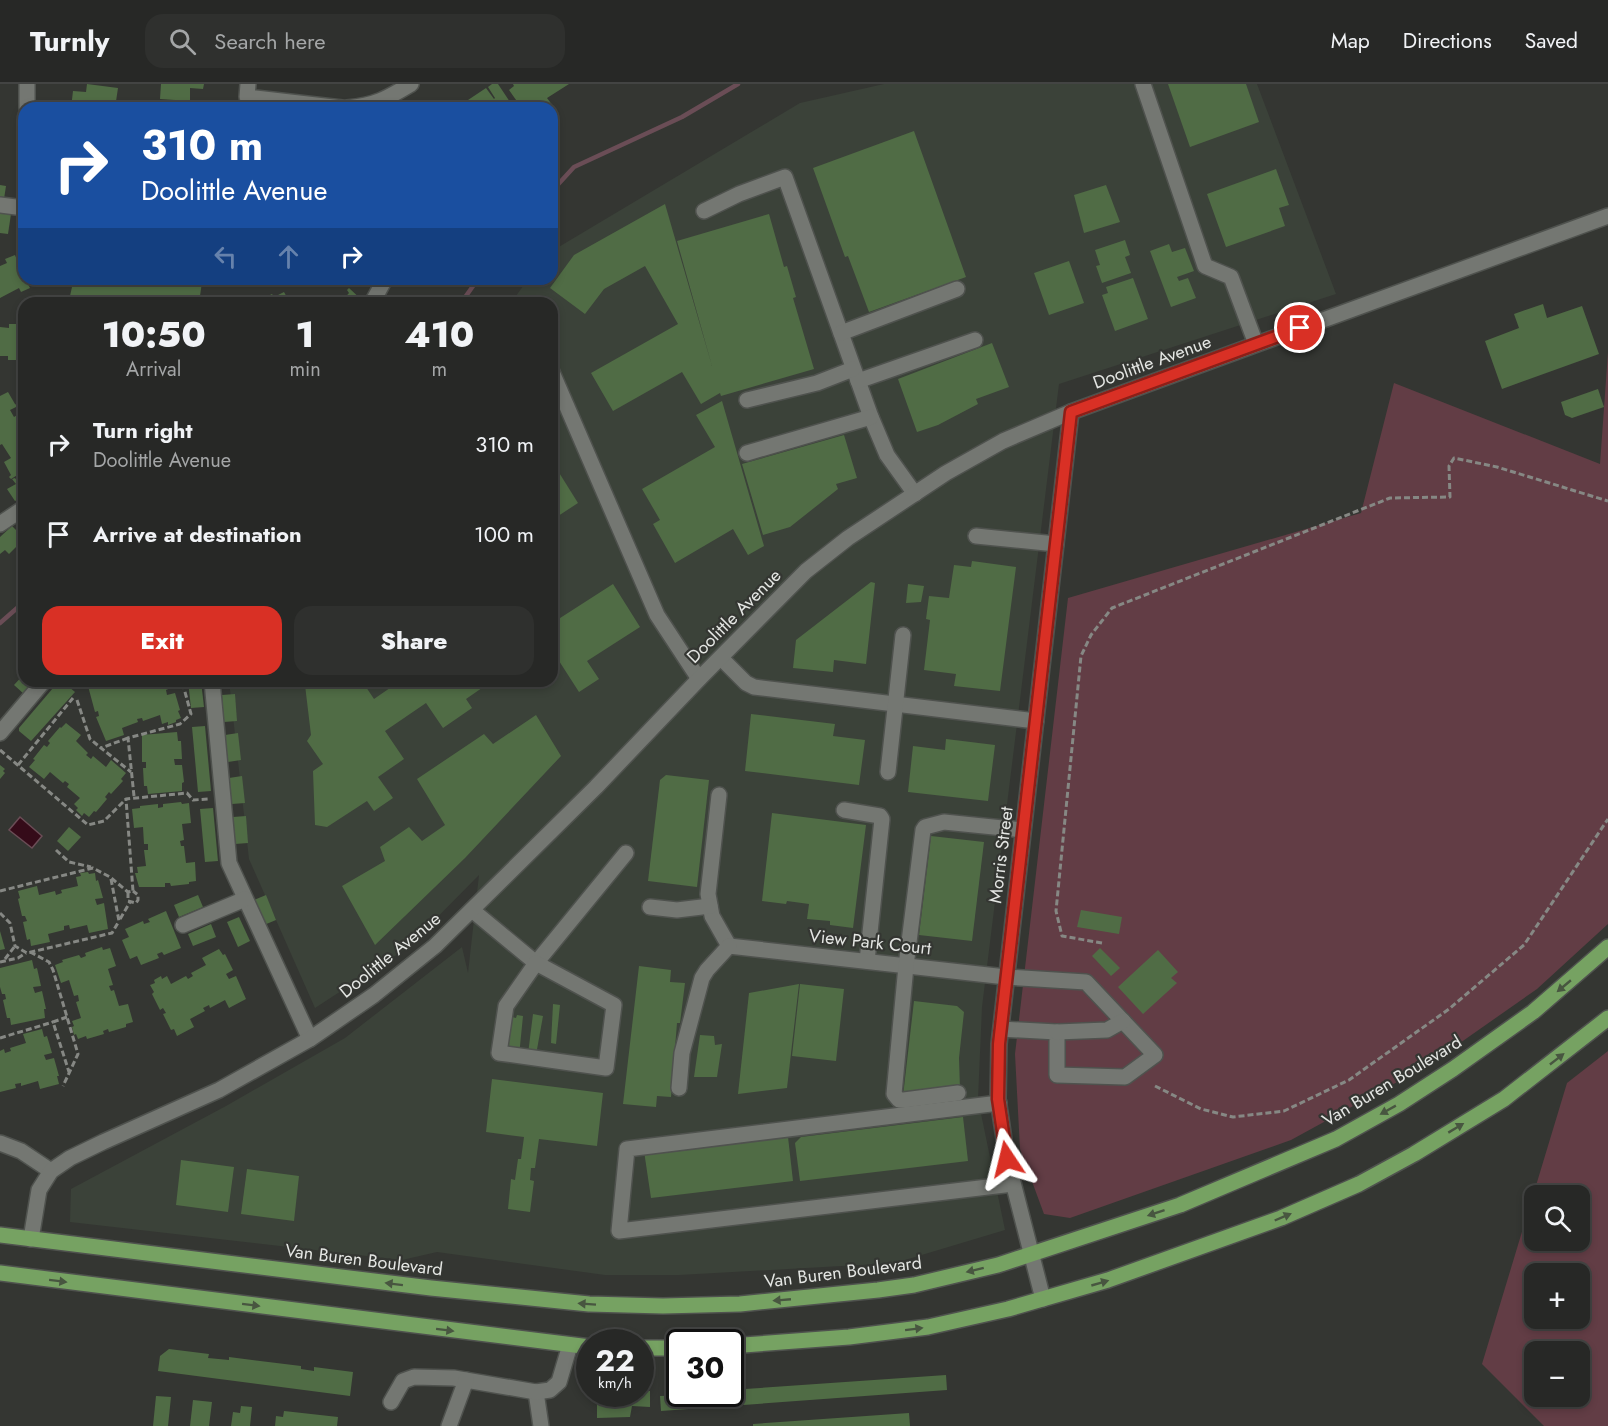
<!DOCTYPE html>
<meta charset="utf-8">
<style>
:root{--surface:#272826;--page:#2f302e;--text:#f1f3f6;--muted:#a4a6a7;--line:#434443;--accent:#d93025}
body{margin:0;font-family:Jost,sans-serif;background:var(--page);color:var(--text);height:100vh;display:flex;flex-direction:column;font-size:22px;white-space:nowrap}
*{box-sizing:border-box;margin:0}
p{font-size:20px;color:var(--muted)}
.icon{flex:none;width:33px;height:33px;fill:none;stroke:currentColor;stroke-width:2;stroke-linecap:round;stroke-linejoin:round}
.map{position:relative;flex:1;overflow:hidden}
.side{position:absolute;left:18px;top:213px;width:540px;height:390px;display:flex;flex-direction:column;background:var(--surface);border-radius:18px;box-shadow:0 3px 9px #0003,0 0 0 2px var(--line)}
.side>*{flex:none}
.guide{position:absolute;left:18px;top:18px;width:540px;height:183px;border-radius:18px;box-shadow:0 3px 9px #0003,0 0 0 2px var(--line);background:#1a4fa0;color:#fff;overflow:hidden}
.fabs{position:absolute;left:1524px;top:1101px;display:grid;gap:12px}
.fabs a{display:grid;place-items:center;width:66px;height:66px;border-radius:12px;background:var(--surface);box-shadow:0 3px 9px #0003,0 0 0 2px var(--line);font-size:30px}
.speed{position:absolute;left:576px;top:1245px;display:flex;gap:12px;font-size:30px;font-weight:700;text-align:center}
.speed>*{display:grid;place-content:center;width:78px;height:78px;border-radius:50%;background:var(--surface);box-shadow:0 3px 9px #0003,0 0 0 2px var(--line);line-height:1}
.speed small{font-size:15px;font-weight:400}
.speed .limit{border:3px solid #111;border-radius:9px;background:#fff;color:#111}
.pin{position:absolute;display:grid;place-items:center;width:51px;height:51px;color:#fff;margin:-26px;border:3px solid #fff;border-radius:50%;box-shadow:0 2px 6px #0007}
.me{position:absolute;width:66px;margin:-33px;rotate:350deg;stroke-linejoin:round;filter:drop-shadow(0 0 4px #0008)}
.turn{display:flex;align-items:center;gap:21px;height:126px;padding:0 24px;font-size:27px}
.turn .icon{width:78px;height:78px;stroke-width:2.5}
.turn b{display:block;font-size:42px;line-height:51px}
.lanes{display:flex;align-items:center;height:57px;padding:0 24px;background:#0003;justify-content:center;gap:30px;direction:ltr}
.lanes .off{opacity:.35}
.eta{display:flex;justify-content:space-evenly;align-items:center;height:102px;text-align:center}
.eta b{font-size:36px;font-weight:800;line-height:42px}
.button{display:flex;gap:12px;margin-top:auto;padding:12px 24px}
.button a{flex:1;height:69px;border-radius:18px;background:var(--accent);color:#fff;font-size:24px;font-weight:800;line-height:69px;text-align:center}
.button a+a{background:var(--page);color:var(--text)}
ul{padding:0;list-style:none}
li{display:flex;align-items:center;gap:18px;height:90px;padding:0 24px}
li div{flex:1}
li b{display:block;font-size:22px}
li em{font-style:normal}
header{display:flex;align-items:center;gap:36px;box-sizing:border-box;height:84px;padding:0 30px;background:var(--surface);border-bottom:2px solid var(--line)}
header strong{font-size:28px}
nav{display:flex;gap:33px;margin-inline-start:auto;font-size:21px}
.search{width:420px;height:54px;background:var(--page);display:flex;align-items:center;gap:15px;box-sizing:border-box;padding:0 21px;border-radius:18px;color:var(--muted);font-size:22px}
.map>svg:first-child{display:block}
</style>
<header>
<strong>Turnly</strong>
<div class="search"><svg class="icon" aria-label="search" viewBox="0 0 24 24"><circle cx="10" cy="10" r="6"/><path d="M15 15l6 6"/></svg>Search here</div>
<nav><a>Map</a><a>Directions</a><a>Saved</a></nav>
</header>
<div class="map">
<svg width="1608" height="1342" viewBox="0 0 1608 1342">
<rect width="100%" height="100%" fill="#343632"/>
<!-- built -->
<path fill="#3b4239" d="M884,0H1257L1336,210L1059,300L982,923L978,1015L1005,1146L895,1179L679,1191H605L437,1168L402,1176L70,1138L71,1105L226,1022L345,954L462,863L468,889L479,791L407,864L315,924L249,775L229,597H552V219H511L528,195H552V167L800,19Z"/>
<!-- green -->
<g fill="#623d45" fill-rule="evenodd">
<path d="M1608,268V840L1537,905L1430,980L1291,1056L1070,1134L1044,1130L1020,1065L1015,970L1068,514L1361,429L1394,299L1600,380Z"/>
<path d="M1608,967V1342H1544L1482,1280L1567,999ZM1534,1112H1580V1156H1534ZM1534,1190H1580V1234H1534ZM1534,1268H1580V1312H1534Z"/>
</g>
<!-- water -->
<path fill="#350b19" stroke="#6a4d56" stroke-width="1.5" d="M20,733L42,752L32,764L9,746Z"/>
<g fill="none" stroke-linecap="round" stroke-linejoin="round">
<!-- stream -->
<g stroke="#6a4d56" stroke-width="4.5">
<path d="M552,107L574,83L682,33L738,0"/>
<path d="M461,219L478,195"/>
<path d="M0,539L24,518"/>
</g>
</g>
<!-- building -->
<g fill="#506c45">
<path d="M87,0L118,4L115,24H71L73,7L86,8Z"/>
<path d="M161,0H204L203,5L190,4V17L160,15Z"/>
<path d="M492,0H498L514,24H473L468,16L486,4L494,15L495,14L488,3Z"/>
<path d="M513,0H569L547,14L553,22L549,24H528L526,20L521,23L509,6L514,2Z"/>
<path d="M1168,0H1246L1259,38L1190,63Z"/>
<path d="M466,17L471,24H456Z"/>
<path d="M914,47L966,193L869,228L848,172L845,173L813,84Z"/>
<path d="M1276,85L1289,121L1279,124L1285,142L1226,163L1207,110Z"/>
<path d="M0,101L6,102L4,115L0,114Z"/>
<path d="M1106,101L1120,138L1084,149L1074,111Z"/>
<path d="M665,120L712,282L677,157L769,130L784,183L787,182L796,213L793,214L814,285L721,312L720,309L701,320L682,288L613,327L591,289L678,240L645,182L604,205L585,230L550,204L574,171Z"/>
<path d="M0,128L11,130L8,150L0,149Z"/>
<path d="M1125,156L1130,171L1125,173L1131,189L1102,199L1096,182L1100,181L1095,166Z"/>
<path d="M1169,160L1172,168L1185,164L1194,187L1177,193L1179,197L1188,194L1196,214L1171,223L1150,167Z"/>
<path d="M24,167V195H48L37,201L34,195L27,198L30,204L21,208L19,204L0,214V182L7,179L5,175L15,171L17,176L23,173L21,168Z"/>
<path d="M1069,177L1084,219L1049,231L1034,189Z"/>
<path d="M1133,194L1148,235L1115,247L1102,211L1108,209L1106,203Z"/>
<path d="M69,195H185L202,198L199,219H138V217L131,216L130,219H104L105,216L97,215V219H84L78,218L79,213L70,212L72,203L69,202Z"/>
<path d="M349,204L365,219H340L349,209L347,206Z"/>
<path d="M284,208L290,219H266L264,214L272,210L274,213Z"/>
<path d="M1543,220L1547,234L1582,222L1599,270L1502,305L1485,257L1519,244L1514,230Z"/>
<path d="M9,240H19V246H24V270H18V276H8V272H0V243L9,244Z"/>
<path d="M992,259L1009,303L976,315L978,320L938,341L917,348L898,295Z"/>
<path d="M1598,305L1604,323L1572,334L1565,331L1561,318Z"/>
<path d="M8,308L15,320L18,322L10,326L14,333L22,328L24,336V347L22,348L24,351V391L21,393L19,390L11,395L9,393L11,391L4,378L11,374L2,360L0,361V312Z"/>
<path d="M722,317L764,462L748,471L733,445L675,479L653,440L660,436L642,405L715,363L696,331Z"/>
<path d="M844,351L857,394L836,400L838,405L790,443L763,451L742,380Z"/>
<path d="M558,387L578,419L552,436V391Z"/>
<path d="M15,394L18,398L24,394V412L15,417L7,405L16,400L12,395Z"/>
<path d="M12,442L16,446L17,445L24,452L22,453L24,455L9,470L5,466L0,470V453Z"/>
<path d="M972,477L1016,483L1000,607L954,602L956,590L924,586L930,536L926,535L929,512L949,514L954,481L971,483Z"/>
<path d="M871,498L875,499L866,580L834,576L833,588L793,584L796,556Z"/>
<path d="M613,500L640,543L587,577L599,595L579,608L552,566V529L557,536Z"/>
<path d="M908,500L924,502L921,518L906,519Z"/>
<path d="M24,590V597H35L24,610L14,601Z"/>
<path d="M59,597H62L75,608L31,657L19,647V644Z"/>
<path d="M106,597L109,605L126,600L127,603L132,602L131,598L136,597H171L173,603L166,606L167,611L175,609L180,626L178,627L181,634L176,636V638L168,641V638L162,640L160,631L143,637L142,634L137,635L138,638L122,644L124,651L106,657L96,633L99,632L98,627L95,628L88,602Z"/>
<path d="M188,597H201L204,623L191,624Z"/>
<path d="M311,597H362L374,615L400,597H492L466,615L472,624L443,644L426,619L385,647L404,675L378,693L393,714L374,727L367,717L327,743L315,741L313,687L323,680L307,657L311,651L305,601Z"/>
<path d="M235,610L237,637L224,638L222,611Z"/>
<path d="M751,630L835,640L833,652L865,656L859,701L745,687Z"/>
<path d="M536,631L561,672L465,774L375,861L342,802L385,777L380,763L409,743L422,757L445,741L417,695L484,650L493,660Z"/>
<path d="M66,639L81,651L76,657L88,669L86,671L91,675L93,672L106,683L111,676L126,689L121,695L123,697L111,710L109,708L105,713L107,715L96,728L94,727L89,733L84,729L82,732L76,726L78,724L74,720L80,714L67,703L69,700L65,697L63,699L50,688L44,695L29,683L35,676L33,675L44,661L47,663L50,659L48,657L60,643L61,644Z"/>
<path d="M205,642L211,707L198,708L192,643Z"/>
<path d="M177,648L178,657H181L182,675H174L175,681H182L184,698L182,699V707L148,710L147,702H144L143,684H146V678H142V651Z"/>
<path d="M238,649L241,676L228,678L225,651Z"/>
<path d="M946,655L995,661L988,717L908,708L913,662L945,666Z"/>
<path d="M0,681L5,685L3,687L5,689L0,695Z"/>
<path d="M666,691L709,696L697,803L648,797L660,696Z"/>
<path d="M242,692L245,719L232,720L229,694Z"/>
<path d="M181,718L182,720L189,719L191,739L182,740L184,756L180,757L181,762H184L186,779L195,778L196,797L189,798V800L171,802L170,799H165V803H139L135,789H138L137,783L146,782L144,766H148V760H144L143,743L134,744L132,725L140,724V722L158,720V724L163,723V720Z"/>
<path d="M213,724L218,777L205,778L200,725Z"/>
<path d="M772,729L866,741L853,844L830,841V837L807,835L809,820L787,817L786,820L762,817Z"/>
<path d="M246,732L248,759L235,760L233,733Z"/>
<path d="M69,743L81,753L68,767L57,757Z"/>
<path d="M931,752L984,758L972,857L919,851Z"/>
<path d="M88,788L89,790L95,789L96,797L98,796L103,814L95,815L97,821L104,819L108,845L89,849L87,841L70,845L69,841L64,842V846L48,850L50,858L31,862L30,855L27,856L23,838L27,837L25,832H22L18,815L20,814L18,807L37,802L39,811L55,807L56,811L62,809L61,806L78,802L76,793L81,792L80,789Z"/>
<path d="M198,811L203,823L179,833L174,821Z"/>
<path d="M266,811L276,836L264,841L254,816Z"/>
<path d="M1081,826L1122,833L1119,850L1077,843Z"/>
<path d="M166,827L181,864L164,871L162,868L157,870L159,874L141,881L137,872L130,875L122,856L129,853L125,845L143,837L144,840L150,838L148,835Z"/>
<path d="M239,833L250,857L238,863L227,838Z"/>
<path d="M211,840L216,853L193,862L188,850Z"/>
<path d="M0,847L5,865L0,866Z"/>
<path d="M102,863L103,866L110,864L116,882L108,885L113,901L109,902L111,907L114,906L119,922L128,920L133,938L126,940V943L109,948L108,945L103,947L104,950L87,955L86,952L78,955L76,950L74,951L72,943L74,942L72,937L81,934L76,918L79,917L78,911L74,912L69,896L61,899L55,881L63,878L62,876L79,871L81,874L86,872L85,869Z"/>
<path d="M1100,864L1120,884L1111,892L1092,872Z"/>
<path d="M219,865L223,871L225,870L233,886L226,890L229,895L236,892L246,915L229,924L225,916L210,924L209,921L203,924L205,927L190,935L194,943L177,952L174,945L171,946L163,930L166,929L163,924L160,926L152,910L154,908L150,901L155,899L154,896L161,892L162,895L167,892L171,900L186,892L188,895L193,892L191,889L206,881L202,874Z"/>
<path d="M1158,866L1178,888L1171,894L1177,899L1143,930L1118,903Z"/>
<path d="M32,876L34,885L37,884L41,902L33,903L35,909L42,907L46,925H44L45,934L11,941L10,934H7L3,916L6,915L5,910H2L0,903V884Z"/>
<path d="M639,882L671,886L670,898L685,899L680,939H677L671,1013L657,1012L656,1023L623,1020Z"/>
<path d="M799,900L787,1004L738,1010L749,909Z"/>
<path d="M800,900L844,905L836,977L792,972Z"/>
<path d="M914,917L957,922L964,928L959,974L960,1005L903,1012Z"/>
<path d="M553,920L560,921L556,960L551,959Z"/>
<path d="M533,930L543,932L536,971L528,970Z"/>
<path d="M517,931L523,932L519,972L504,970L508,932L516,934Z"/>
<path d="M42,945L44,953L47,952L52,969L44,971L46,976L54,974L59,992H57L59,1000L40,1005L38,997L21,1002V999L15,1000L16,1004L0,1008V967L4,965L5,969L11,967L10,964L26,959L23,950Z"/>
<path d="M700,951L714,952L715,961L722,960L717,993H694Z"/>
<path d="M492,995L603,1009L597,1062L539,1055L535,1084H531L530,1096L534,1097L530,1128L508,1125L511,1095L515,1096L518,1075H521L524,1053L486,1048Z"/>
<path d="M963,1033L968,1077L800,1097L795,1059L801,1053Z"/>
<path d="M788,1053L793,1097L651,1114L644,1067Z"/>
<path d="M181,1076L234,1083L228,1128L176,1121Z"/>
<path d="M247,1085L299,1092L294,1137L241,1130Z"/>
<path d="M169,1265L209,1270L208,1274L229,1276V1273L301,1282V1285L314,1287V1283L353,1288L350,1312L158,1287L160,1272Z"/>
<path d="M946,1291L947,1306L661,1327L660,1312L730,1310V1306Z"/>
<path d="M640,1307H650V1323L632,1322L630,1333L597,1334V1310H640Z"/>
<path d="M156,1312L171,1313L168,1342H153Z"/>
<path d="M193,1316L212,1318L209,1342H190Z"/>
<path d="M241,1322L252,1323L250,1342H231L233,1328L240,1329Z"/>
<path d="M284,1327L338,1333L337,1342H275L276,1332L283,1333Z"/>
<path d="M909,1329L910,1342H753V1340Z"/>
</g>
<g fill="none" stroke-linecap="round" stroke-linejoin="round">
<!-- minor casing -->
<g stroke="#4f524e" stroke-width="18">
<g id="minor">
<path d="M248,0L247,13L342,24"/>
<path d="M1143,0L1205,182L1231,193L1256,260"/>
<path d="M27,24V0"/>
<path d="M347,24C376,21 386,15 411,0"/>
<path d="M0,121L24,124"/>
<path d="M704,127L739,110L785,93L871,333L887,371L915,410"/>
<path d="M372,219L385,195"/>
<path d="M841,249L957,205"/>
<path d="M552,288L657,531L699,595"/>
<path d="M858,297L975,256"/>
<path d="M747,316L817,299L853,285"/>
<path d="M747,369L871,333"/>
<path d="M0,440L24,424"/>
<path d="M976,452L1056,460"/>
<path d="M721,574L746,599L754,603L1036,637"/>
<path d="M212,597L229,779L310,955"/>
<path d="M0,649L44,597"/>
<path d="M888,688L903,551"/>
<path d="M719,711L708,810L712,832L729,862"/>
<path d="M844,726L880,732L882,735L867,877"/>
<path d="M650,823L677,826L710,822"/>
<path d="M472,826L536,879L626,769"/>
<path d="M183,841L245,815"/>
<path d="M729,862L1006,893L1086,898L1155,971L1125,993L1057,991V948L1001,945"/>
<path d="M536,879L614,921L606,984L499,969L506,922Z"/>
<path d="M1057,948L1107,946L1123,937"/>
<path d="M679,1004L682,969L702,894L707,886L729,862"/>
<path d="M958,1009L904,1016H899L894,1010L906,882L923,746L925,743L944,738L1023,746"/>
<path d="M999,1019L627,1065L619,1147L1013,1100"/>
<path d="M0,1059L21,1067L51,1087"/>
<path d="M31,1155L39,1106L51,1087L70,1074L103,1058L219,1006L310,955L374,911L435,862L596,703L699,595L806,487L848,454L946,389L1003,357L1071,328L1608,132"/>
<path d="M1043,1215L1007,1075L998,1015L999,960L1071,328"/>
<path d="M536,1308L541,1342"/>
<path d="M391,1318L403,1297L414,1293L454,1294L536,1308L550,1306L559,1298L570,1261"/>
<path d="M449,1342L466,1296"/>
</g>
</g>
<!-- major casing -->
<g stroke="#4f524e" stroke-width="18">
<g id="major">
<path d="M0,1151L431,1204L589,1220L663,1222L740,1220L878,1206L914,1201L998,1181L1180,1121L1336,1055L1399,1020L1453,985L1533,928L1608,863"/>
<path d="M0,1189L590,1263"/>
<path d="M730,1262L849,1253L928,1243L1008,1225L1108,1196L1281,1134L1359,1100L1414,1070L1504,1015L1608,934"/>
<path d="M640,1264H680"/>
</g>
</g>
<!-- path -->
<g stroke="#868884" stroke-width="3" stroke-dasharray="6 3" stroke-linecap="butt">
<path d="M77,616L90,655L101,664"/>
<path d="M128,654L101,664L131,688"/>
<path d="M0,666L88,741L104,737L126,715"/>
<path d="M18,681L73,614"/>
<path d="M134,712L128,654L180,640L191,630L182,597"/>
<path d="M56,766L69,778L91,783"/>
<path d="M111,795L119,837L130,818"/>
<path d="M0,807L93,784L110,793L128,808L133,807L126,715L187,709L193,716L208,715"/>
<path d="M128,808V817L136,819L138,816V811L133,807"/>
<path d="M0,829L10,839L15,862L27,869L112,849L119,837"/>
<path d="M1102,859L1062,852L1056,827L1081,572L1091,551L1112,524L1390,414L1450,413L1449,382L1454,374L1497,383L1608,417"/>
<path d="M30,868L49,878L53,886L78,970L63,1002"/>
<path d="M5,875L15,862"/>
<path d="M0,878L18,874L26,869"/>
<path d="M67,933L53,938L69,988"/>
<path d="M0,954L53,938"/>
<path d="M1155,1002L1201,1025L1233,1033L1284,1027L1349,996L1449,925L1524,861L1608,735"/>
</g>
<!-- minor -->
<use href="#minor" stroke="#747772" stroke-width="15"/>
<!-- major -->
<use href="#major" stroke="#76a262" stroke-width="15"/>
</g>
<!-- one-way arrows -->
<defs><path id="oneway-solid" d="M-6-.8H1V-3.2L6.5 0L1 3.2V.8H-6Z" transform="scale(1.5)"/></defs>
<g fill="#485640">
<use href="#oneway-solid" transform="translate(1564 902) rotate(140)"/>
<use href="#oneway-solid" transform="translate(1557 975) rotate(-38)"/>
<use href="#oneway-solid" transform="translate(1388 1026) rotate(151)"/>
<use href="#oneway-solid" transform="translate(1456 1044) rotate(-31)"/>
<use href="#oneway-solid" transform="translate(1156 1129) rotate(162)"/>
<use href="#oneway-solid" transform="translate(1283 1133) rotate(-23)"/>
<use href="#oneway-solid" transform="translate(975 1186) rotate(166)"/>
<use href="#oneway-solid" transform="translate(58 1197) rotate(7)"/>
<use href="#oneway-solid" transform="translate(1100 1199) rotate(-16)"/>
<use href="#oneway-solid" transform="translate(394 1200) rotate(-173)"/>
<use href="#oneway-solid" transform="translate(782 1216) rotate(175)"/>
<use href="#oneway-solid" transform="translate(587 1220) rotate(-176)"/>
<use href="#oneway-solid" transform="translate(251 1221) rotate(7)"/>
<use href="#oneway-solid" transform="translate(914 1245) rotate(-7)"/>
<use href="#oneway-solid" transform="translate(445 1246) rotate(7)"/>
</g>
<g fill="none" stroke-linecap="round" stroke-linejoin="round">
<!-- route casing -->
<g stroke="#8d1f18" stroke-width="15">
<path id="route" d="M1007,1075L998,1015L999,960L1071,328L1300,244"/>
</g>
<!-- route -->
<use href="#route" stroke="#d93025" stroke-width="10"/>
</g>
<g text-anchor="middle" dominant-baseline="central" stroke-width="4.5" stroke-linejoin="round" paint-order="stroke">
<!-- street labels -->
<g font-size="18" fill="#e4e6e3" stroke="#343632">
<text transform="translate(1152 278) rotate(-20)">Doolittle Avenue</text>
<text transform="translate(734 532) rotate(-45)">Doolittle Avenue</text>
<text transform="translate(1001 771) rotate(-83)">Morris Street</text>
<text transform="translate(870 858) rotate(6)">View Park Court</text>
<text transform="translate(390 871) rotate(-39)">Doolittle Avenue</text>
<text transform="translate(1392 997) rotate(-31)">Van Buren Boulevard</text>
<text transform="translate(364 1176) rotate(7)">Van Buren Boulevard</text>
<text transform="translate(843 1188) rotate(-7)">Van Buren Boulevard</text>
</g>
</g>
</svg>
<div class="fabs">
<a><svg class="icon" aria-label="search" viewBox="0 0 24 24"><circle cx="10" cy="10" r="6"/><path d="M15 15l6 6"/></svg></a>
<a>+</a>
<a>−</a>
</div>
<div class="speed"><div>22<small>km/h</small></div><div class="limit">30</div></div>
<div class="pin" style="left:1300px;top:244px;background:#d93025"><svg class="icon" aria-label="arrive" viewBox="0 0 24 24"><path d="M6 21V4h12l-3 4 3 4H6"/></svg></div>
<svg class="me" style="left:1007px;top:1075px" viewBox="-20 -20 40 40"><path d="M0-17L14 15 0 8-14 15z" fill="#d93025" stroke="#fff" stroke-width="4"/></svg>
<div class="guide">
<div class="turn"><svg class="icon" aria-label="right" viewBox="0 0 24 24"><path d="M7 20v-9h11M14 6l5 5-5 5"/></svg><div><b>310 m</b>Doolittle Avenue</div></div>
<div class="lanes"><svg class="icon off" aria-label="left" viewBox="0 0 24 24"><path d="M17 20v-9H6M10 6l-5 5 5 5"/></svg><svg class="icon off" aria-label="ahead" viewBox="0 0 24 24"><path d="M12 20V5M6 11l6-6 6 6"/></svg><svg class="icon" aria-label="right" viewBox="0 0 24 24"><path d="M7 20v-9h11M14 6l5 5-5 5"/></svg></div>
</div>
<section class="side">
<div class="eta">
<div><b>10:50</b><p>Arrival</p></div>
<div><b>1</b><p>min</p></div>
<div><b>410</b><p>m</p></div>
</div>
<ul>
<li><svg class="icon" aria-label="right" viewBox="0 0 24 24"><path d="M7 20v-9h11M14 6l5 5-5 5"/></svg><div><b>Turn right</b><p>Doolittle Avenue</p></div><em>310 m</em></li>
<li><svg class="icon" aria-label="arrive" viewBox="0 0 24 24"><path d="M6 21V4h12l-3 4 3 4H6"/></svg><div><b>Arrive at destination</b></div><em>100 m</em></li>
</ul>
<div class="button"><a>Exit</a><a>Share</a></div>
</section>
</div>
